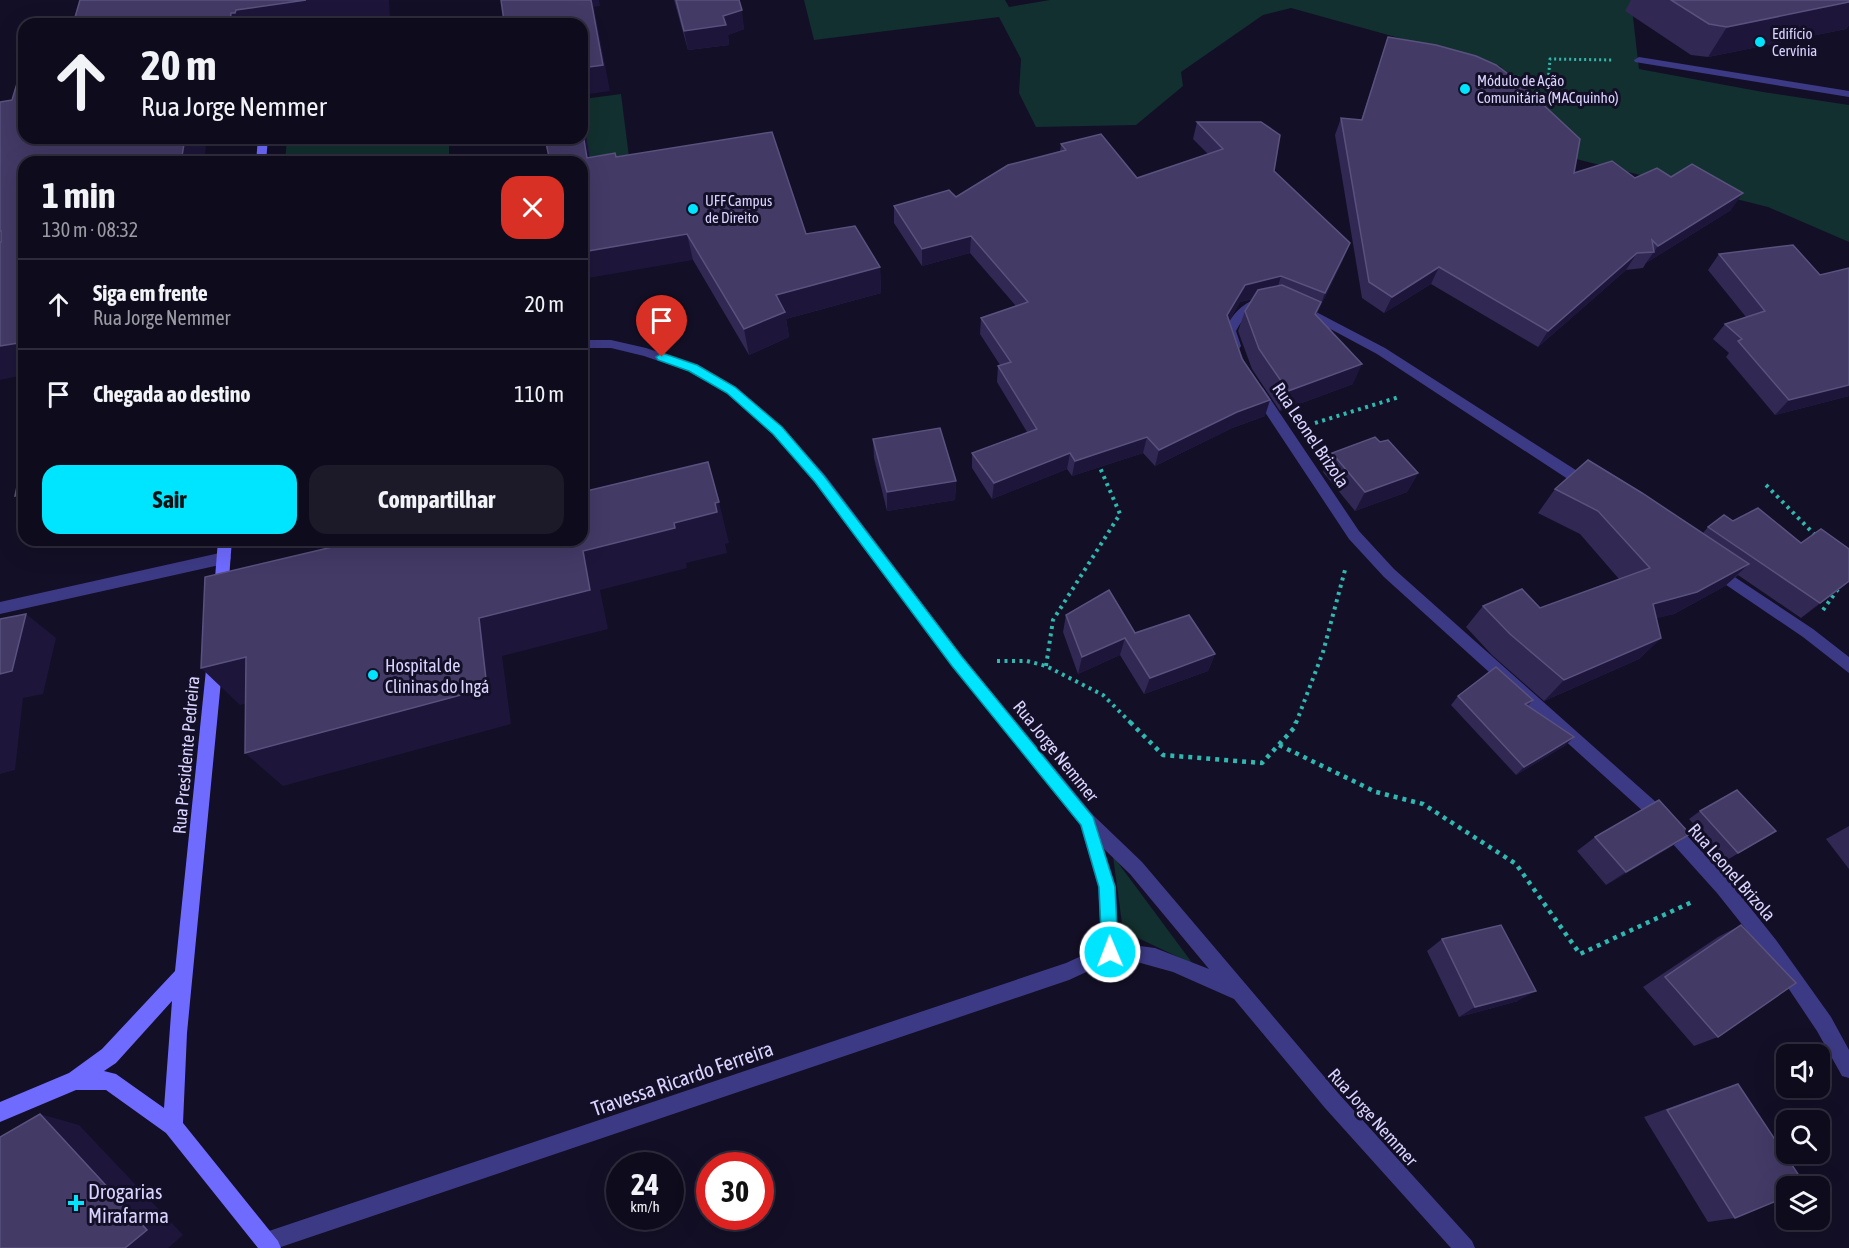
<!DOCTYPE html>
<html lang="pt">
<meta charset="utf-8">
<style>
:root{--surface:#0e0b1c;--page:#1c1929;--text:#f1f3f6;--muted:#9b9ba3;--line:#2e2b3b;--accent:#00e5ff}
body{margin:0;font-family:"Asap Condensed",sans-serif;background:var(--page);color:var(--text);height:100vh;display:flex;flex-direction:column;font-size:22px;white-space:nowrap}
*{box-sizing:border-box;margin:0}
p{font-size:20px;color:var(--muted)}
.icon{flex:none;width:33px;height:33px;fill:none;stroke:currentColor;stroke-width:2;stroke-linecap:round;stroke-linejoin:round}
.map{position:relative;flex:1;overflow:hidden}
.side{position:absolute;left:18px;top:156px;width:570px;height:390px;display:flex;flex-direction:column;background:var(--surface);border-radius:18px;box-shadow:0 6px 24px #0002,0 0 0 2px var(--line)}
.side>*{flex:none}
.hud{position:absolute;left:18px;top:18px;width:570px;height:126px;border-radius:18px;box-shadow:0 6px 24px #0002,0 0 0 2px var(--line);background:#0e0b1c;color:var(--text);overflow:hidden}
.fabs{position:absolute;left:1776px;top:1044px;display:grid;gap:12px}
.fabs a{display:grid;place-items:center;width:54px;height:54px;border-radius:12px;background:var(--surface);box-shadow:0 6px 24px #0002,0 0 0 2px var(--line);font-size:30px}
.speed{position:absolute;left:606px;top:1152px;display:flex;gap:12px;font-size:30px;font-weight:700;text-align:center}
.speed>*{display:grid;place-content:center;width:78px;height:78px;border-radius:50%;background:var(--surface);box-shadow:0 6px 24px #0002,0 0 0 2px var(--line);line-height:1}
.speed small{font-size:15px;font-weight:400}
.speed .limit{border:9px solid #d22;background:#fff;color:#111}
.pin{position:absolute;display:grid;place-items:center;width:51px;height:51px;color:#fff;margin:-62px -26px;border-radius:50% 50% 50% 0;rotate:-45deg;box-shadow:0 0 6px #0007}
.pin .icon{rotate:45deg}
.me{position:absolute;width:66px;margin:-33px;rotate:359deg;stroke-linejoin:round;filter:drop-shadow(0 0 4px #0008)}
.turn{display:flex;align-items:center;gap:21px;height:126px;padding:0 24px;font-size:27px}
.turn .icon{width:78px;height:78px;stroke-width:2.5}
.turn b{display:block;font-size:42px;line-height:51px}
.round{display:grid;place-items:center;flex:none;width:63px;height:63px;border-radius:18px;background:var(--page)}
.summary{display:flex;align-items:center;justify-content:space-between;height:102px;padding:0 24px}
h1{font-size:36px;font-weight:700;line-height:45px}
.action{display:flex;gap:12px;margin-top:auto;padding:12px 24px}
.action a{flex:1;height:69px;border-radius:18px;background:var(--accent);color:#111;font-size:24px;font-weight:700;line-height:69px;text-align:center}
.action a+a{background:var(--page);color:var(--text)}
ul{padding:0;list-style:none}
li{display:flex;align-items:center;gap:18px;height:90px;padding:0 24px;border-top:2px solid var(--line)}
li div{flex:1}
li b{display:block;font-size:22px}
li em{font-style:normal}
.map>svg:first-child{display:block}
</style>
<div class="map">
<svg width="1849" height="1248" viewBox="0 0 1849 1248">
<rect width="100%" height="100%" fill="#130f26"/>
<!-- green -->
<g fill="#12302f">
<path d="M804,0H1005L1009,7L1050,0H1631L1639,69L1763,92L1849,105V242L1768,207L1556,154L1509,76L1500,66L1291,8L1263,15L1181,72L1183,86L1136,125L1036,127L1019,93L1021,59L999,17L814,40Z"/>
<path d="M621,94L630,165L588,170L582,125L587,123L583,99Z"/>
<path d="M287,138H449V162H285Z"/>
<path d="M1113,856L1193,964L1123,931Z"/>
</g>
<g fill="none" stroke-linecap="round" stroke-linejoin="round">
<!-- path-far2 -->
<path stroke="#2fb8b0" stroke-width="3" stroke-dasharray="2 3" stroke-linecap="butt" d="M1507,75L1548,83L1550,59L1614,60"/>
<!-- path-far1 -->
<g stroke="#2fb8b0" stroke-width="4" stroke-dasharray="3 4.5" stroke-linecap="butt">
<path d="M1315,423L1399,397"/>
<path d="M1766,485L1816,536"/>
<path d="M1823,610L1838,589"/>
<path d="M997,661H1027L1046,666L1103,695L1131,723"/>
<path d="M1046,666L1053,620L1120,514L1098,463"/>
<path d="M1296,723L1323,652L1345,570"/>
</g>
<!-- path -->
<g stroke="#2fb8b0" stroke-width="4.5" stroke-dasharray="4 5" stroke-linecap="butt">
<path d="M1130,722L1163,755L1262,763L1294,728L1296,722"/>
<path d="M1279,745L1376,792L1423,804L1516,864L1580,954L1694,901"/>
</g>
<!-- street -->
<g fill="#3d3a85" fill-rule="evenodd">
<path d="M1639,57L1849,91V97L1635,62L1634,60Z"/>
<path d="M1268,296L1274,300L1272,303C1254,308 1245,314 1236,331L1241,346L1239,349H1231L1224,331C1234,311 1245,300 1268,296Z"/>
<path d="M1299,303L1385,348L1593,481L1595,485L1593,489H1583L1377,354L1295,310L1293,307Z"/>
<path d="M582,340H611L646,348L698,365L736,387L783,428L825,475L962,656L1094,816L1142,862L1339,1094L1472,1241L1475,1248H1451L1325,1108L1234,999L1173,972L1137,962H1108L1069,980L278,1248H258L256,1242L259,1235L266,1232L1066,963L1101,947L1098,887L1080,825L952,666L815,483L773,434L726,393L688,371L644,356L611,348H582ZM1104,849L1130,874L1209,969L1155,948L1118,943L1116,887Z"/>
<path d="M1258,386L1263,388L1359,531L1394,569L1657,803L1729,881L1776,940L1831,1017L1849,1050V1078L1842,1076L1817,1031L1764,952L1717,893L1645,813L1384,577L1349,539L1253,394L1252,391Z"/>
<path d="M224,552L229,554L231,558L229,562L224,564L0,614V602Z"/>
<path d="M1715,564L1813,629L1849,657V673L1803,637L1710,574L1708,570L1710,566Z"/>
</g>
<!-- secondary -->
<g fill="#6f6bff" fill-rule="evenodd">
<path d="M258,138H268L266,162H256Z"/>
<path d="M218,540H232L228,591L226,595H216L214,591Z"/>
<path d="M215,653L220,655L223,660L187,1033L183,1123L278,1241L281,1248H258L166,1133L106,1090H76L0,1122V1102L69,1073L102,1049L175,971L207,660L210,655ZM172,1001L164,1108L116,1074L104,1071L116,1063Z"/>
</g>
</g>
<!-- wall -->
<g fill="#312854">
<path d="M674,0H739L744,29L728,35L729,45L688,50Z"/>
<path d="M1631,0H1849V25L1846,29L1708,57L1691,55L1625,11Z"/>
<path d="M1388,37L1574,173L1635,178L1671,177L1731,210L1646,263L1643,268L1626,270L1538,347L1431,284L1384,313L1362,298L1335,135L1341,118L1361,120Z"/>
<path d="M582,107L590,158L616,157L806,234L880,267L881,293L786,319L789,337L749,355L693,260L545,138Z"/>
<path d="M1197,122L1274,171L1343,260L1316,315L1353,384L1280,411L1252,369L1238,331L1245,311L1253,299L1240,302L1229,321L1265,416L1232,428L1155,466L1143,453L1072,476L1067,469L992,499L972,468V453L1027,432L997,382L998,366L1000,365L980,334L981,318L1016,306L970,253L922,266L894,223V206L956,197L1060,152L1061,144L1137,178L1208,154L1193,139Z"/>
<path d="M1719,254L1820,275L1849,268V396L1775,415L1726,357L1729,353L1713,339L1725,324L1746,317L1708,270Z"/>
<path d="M873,439L956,481L955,500L887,511L874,458Z"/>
<path d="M1380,442L1418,473L1407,492L1355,511L1323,472L1332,453Z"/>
<path d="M1555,489L1703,533L1708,527L1733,521L1801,543L1849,549V582L1801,618L1738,575L1725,586L1674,614L1656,618L1661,638L1639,659L1544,701L1492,655L1466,627L1483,606L1540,608L1619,579L1580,534L1538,513Z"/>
<path d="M1066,615L1135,633L1215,654L1208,671L1144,694L1120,655L1078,674L1063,632Z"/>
<path d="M1458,696L1533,700L1528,706L1566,745L1516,775L1451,705Z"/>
<path d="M1700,811L1776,831L1727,860L1689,819Z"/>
<path d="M1849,826V869L1826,839Z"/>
<path d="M1690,834L1669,848L1606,885L1577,851L1595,837Z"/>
<path d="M1741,925L1718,1037L1694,1046L1643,987L1718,937Z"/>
<path d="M1442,939L1518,1001L1459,1017L1427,951Z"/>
<path d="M1738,1084L1735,1218L1708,1222L1644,1117L1713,1092Z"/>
</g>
<!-- shaded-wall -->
<g fill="#1d163a">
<path d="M306,0H389L390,19L356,24H230L231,13L236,10Z"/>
<path d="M591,0H599L600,6L594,7L610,91L582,95V68Z"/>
<path d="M1849,2V25L1846,29L1708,57L1727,27Z"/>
<path d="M742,10L744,29L728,35L729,45L688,50L684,31L723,16Z"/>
<path d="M582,107L594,185L587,158L582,128Z"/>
<path d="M185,138H207L204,162H181Z"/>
<path d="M446,138H468L447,141Z"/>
<path d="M1743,193L1731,210L1646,263L1658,246Z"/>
<path d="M687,234L693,260L582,279V252Z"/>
<path d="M971,236L970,253L922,266V249Z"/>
<path d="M1350,243L1343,260L1319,310L1325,293Z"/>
<path d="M1637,253L1626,270L1538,347L1548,331Z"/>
<path d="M880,267L881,293L786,319L789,337L749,355L744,329L776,295Z"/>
<path d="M1439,267L1431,284L1384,313L1392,297Z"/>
<path d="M1281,276L1276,293L1240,302L1222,332L1227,315L1245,285Z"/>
<path d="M24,342V375L0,380V346Z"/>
<path d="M1362,364L1353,384L1280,411L1288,391Z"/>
<path d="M1849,385V396L1775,415L1789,400Z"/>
<path d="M1270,400L1265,416L1232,428L1155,466L1159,450L1237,412Z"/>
<path d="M1147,437L1143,453L1072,476L1075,461Z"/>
<path d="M1070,453L1067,469L992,499L994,483Z"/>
<path d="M1418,473L1407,492L1355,511L1365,492Z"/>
<path d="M956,481L955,500L887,511V492Z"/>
<path d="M24,494V504L15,496Z"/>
<path d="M719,502L729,543L725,544L727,553L686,563L687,568L600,590L608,629L502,656L511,724L283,786L245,753L583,551L674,523Z"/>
<path d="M1749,564L1725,586L1674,614L1631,625L1653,604Z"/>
<path d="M1849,581V582L1801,618L1820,603Z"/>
<path d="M26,614L56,638L43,694L23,698L15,770L0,774V674Z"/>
<path d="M1125,638L1120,655L1078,674L1082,657Z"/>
<path d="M1661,638L1639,659L1544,701L1564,680Z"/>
<path d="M1215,654L1208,671L1144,694L1150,678Z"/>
<path d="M246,657L282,694L240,705L201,668Z"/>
<path d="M1574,737L1566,745L1516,775L1524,767Z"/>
<path d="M1690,834L1669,848L1606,885L1626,872Z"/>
<path d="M1536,991L1518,1001L1459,1017L1475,1007Z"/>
<path d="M40,1114L79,1125L183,1235L168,1248H125Z"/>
</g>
<!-- building -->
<g fill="#433a66" stroke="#5a527e" stroke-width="1.5">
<path d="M80,0H306L236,10L235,13H231L230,24H73Z"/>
<path d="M501,0H591L603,65L582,68V24H479L504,21Z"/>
<path d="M676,0H739L742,10L723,16L726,25L684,31Z"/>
<path d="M1671,0H1849V2L1727,27L1709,24Z"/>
<path d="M1388,37L1436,45L1476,56L1496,65L1520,83L1580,139L1574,173L1612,161L1635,178L1657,168L1671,177L1692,164L1743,193L1658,246L1652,240L1654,252L1637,253L1548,331L1439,267L1392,297L1369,282L1341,118L1362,120Z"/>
<path d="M24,76V138H185L181,162H24V342L0,346V242H1V231H0V102L12,100L19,77Z"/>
<path d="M1197,122H1261L1280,135L1274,171L1350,243L1325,293L1281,276L1245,285L1227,315L1242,359L1270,400L1237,412L1159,450L1147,437L1075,461L1070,453L994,483L972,453L1037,429L998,366L1011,362L981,318L1028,302L971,236L922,249L894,206L949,190L956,197L1008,165L1066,150L1061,144L1101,134L1137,178L1223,149Z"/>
<path d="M582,128L587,158L615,153L616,157L772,132L806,234L855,226L880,267L776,295L785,312L744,329L687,234L582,252V162H550L545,138H582Z"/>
<path d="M1793,245L1820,275L1849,268V385L1789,400L1738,341L1742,339L1725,324L1765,311L1719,254Z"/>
<path d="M1282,285L1321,302L1315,314L1362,364L1288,391L1259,349L1245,311L1258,290Z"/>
<path d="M940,428L956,481L887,492L873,439Z"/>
<path d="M1375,437L1380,442L1388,440L1418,473L1365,492L1332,453Z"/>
<path d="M24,453V494L15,496Z"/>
<path d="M1588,460L1642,493L1749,564L1697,592L1653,604L1661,638L1564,680L1510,634L1483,606L1522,589L1540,608L1650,568L1598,511L1555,489Z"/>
<path d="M708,462L719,502L715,503L717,512L674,523L675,528L583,551L590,590L479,618L487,688L245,753L246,657L201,668L205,577L362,540H582V492Z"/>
<path d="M1758,508L1801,543L1821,529L1849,549V581L1820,603L1708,527L1724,515L1733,521Z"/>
<path d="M1109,590L1135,633L1189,615L1215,654L1150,678L1125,638L1082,657L1066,615Z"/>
<path d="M26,614L12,671L0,674V619Z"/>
<path d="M1496,667L1533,700L1525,704L1574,737L1524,767L1458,696Z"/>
<path d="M1737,790L1776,831L1738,853L1700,811Z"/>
<path d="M1659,800L1690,834L1626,872L1595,837Z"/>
<path d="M1501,925L1536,991L1475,1007L1442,939Z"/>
<path d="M1741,925L1796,983L1718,1037L1665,977Z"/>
<path d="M1738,1084L1806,1186H1786V1197L1735,1218L1667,1110Z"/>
<path d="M40,1114L147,1230L125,1248H0V1137Z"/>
</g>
<!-- route -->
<path fill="#00e5ff" stroke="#0095a6" stroke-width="1.5" d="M662,353L697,365L735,387L782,427L824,476L962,657L1093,817L1115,887L1118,952L1116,958L1110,961L1104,958L1102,952L1099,887L1081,825L952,666L815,482L773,434L727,393L689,371L658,360L656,357Z"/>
<!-- markers -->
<g fill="#00e5ff" stroke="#130f26" stroke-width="2">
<circle cx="1760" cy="42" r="6"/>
<circle cx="1465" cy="89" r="6"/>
<circle cx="693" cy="209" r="6"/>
<circle cx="373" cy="675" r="6"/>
<path d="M73 1194h6v6h6v6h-6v6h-6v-6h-6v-6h6z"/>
</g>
<g text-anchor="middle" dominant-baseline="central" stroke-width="6" stroke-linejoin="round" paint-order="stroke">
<!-- far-poi labels -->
<g font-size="15" fill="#d9d4ff" stroke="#130f26" text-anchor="start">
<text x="1772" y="33">Edifício<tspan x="1772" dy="17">Cervínia</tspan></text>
<text x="1477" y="80">Módulo de Ação<tspan x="1477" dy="17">Comunitária (MACquinho)</tspan></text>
<text x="705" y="200">UFF Campus<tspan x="705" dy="17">de Direito</tspan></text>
</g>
<!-- street labels -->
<g font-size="18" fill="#d9d4ff" stroke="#130f26">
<text transform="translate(1311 435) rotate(56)">Rua Leonel Brizola</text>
<text transform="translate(1056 751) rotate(51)">Rua Jorge Nemmer</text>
<text transform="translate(186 755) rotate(-85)">Rua Presidente Pedreira</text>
<text transform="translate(1732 872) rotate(49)">Rua Leonel Brizola</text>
<text transform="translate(1373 1117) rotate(48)">Rua Jorge Nemmer</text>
</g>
<!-- poi labels -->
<g font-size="18" fill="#d9d4ff" stroke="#130f26" text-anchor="start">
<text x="385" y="665">Hospital de<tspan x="385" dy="21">Clininas do Ingá</tspan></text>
</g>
<!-- near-street labels -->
<g font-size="21" fill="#d9d4ff" stroke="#130f26">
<text transform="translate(682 1078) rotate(-19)">Travessa Ricardo Ferreira</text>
</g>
<!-- near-poi labels -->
<g font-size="21" fill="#d9d4ff" stroke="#130f26" text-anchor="start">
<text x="88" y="1191">Drogarias<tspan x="88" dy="24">Mirafarma</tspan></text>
</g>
</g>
</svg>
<div class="fabs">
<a><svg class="icon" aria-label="sound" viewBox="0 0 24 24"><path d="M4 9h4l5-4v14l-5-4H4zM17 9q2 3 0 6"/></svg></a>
<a><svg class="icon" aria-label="search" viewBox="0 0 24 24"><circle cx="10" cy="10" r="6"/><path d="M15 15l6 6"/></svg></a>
<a><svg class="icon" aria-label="layers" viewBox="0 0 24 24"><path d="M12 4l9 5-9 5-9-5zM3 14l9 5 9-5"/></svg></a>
</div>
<div class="speed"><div>24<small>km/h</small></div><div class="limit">30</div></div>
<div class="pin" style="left:662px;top:357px;background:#d93025"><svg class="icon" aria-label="arrive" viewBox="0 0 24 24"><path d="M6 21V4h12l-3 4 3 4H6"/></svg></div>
<svg class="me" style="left:1110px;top:952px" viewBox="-20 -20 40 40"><circle r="17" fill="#00e5ff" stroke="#fff" stroke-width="3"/><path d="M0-11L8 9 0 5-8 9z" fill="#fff"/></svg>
<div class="hud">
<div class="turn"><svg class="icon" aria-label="ahead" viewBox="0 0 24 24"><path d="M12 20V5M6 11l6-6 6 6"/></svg><div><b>20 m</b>Rua Jorge Nemmer</div></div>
</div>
<section class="side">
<div class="summary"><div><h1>1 min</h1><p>130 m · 08:32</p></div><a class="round" style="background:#d93025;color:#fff"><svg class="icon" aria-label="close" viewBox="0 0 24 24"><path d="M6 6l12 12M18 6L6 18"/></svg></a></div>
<ul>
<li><svg class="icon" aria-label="ahead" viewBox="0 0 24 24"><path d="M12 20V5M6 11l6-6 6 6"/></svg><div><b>Siga em frente</b><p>Rua Jorge Nemmer</p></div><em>20 m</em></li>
<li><svg class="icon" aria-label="arrive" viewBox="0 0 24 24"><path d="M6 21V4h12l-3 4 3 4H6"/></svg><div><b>Chegada ao destino</b></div><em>110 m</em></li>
</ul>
<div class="action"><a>Sair</a><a>Compartilhar</a></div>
</section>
</div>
